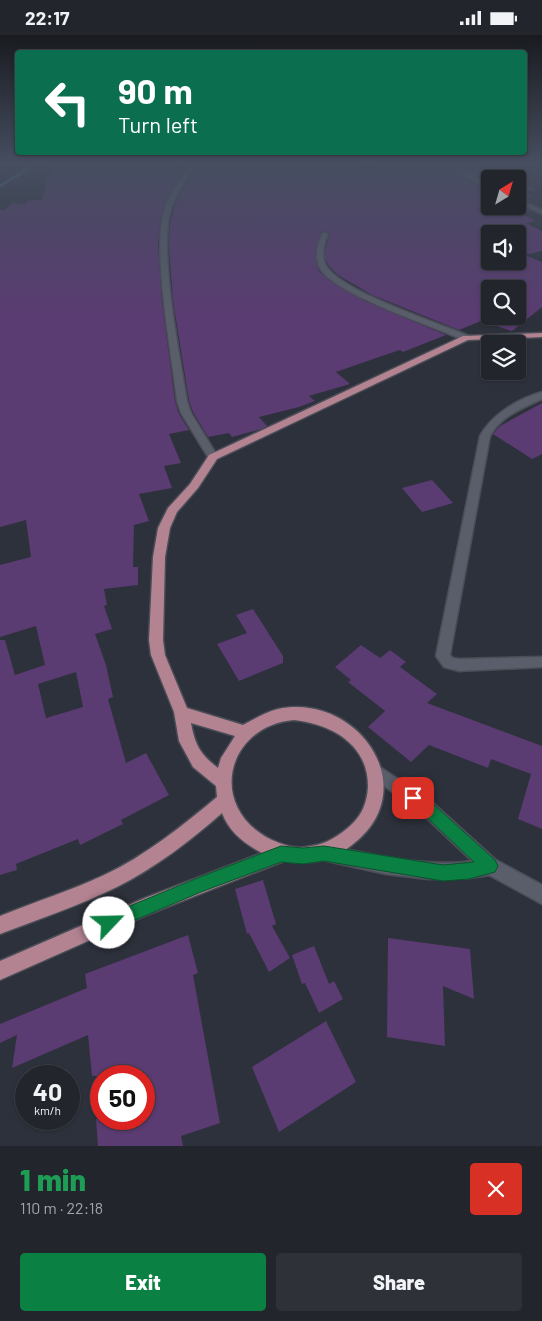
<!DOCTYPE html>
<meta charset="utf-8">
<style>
:root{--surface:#22252c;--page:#2e3138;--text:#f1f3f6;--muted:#a2a5a9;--line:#3f4248;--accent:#0b8043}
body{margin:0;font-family:Barlow,sans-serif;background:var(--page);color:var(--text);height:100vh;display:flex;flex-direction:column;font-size:19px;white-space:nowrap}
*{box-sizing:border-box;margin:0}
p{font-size:16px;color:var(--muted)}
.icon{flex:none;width:28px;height:28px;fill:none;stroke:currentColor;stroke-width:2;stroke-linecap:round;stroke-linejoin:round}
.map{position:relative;height:1111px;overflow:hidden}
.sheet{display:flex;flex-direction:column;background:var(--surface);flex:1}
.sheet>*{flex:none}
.hud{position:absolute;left:15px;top:15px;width:512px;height:105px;border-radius:5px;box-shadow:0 1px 4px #0004,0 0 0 1px var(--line);background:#0b6e4f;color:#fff;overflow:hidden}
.needle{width:32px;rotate:37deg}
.buttons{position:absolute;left:481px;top:135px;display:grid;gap:10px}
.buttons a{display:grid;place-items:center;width:45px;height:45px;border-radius:5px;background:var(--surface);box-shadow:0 1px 4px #0004,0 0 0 1px var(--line);font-size:25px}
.speed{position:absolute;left:15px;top:1030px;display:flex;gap:10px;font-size:25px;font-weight:700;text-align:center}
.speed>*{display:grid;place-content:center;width:65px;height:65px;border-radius:50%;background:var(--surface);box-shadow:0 1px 4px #0004,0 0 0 1px var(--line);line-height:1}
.speed small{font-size:12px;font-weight:400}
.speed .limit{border:8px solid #d22;background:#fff;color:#111}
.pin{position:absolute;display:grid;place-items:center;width:42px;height:42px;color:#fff;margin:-21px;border-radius:10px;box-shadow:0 2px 8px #0006}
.me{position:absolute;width:55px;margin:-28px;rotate:66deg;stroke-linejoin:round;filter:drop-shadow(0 0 4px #0008)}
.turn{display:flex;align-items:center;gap:18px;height:105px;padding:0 20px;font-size:22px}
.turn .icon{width:65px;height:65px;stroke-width:2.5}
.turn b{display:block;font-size:35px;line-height:42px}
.round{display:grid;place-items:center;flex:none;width:52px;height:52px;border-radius:5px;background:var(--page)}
.summary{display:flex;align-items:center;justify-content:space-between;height:85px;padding:0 20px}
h1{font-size:30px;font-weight:800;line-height:38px;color:#1e9e55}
.button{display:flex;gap:10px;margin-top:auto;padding:10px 20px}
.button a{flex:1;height:58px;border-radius:5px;background:var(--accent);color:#fff;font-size:20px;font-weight:800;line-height:58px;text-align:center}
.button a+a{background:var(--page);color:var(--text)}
.status{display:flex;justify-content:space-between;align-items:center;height:35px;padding:0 25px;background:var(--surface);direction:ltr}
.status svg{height:14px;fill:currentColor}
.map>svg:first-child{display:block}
</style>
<div class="status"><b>22:17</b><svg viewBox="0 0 49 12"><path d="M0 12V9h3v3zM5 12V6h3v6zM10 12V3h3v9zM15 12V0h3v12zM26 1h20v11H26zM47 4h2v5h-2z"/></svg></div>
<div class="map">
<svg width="542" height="1111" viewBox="0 0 542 1111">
<rect width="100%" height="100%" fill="#2d313b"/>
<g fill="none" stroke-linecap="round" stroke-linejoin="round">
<!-- stream -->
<path stroke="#3a7aa6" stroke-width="3" d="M0,151L25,136L29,130"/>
</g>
<!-- building -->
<g fill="#5a3b72" fill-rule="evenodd">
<path d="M54,130H172V134L185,133L164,170L160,187L158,210L162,266L175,366L179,379L189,395L169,399L181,428L164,431L172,453L139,459L149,486L134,490L133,532H138V550L104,554L107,570L104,571L112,594L95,599L106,630L113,662L108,664L126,728L146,718L169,760L121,785L123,789L80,810L78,804L16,829L17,835L0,840V605H5L15,640L45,630L36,591L0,602V530L31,522L26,485L0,492V175H5L12,168L25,169L29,165H42L48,141H54ZM76,637L83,672L46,683L38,649Z"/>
<path d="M245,130H301L383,134L378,130H447L468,146L490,156V171L518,170L531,176L520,178L536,186L526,188L542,196V216L525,220L542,227V272L512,296L481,286L459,295L372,260L338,240L329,231L325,224V216L330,198L322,196L316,211V226L319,236L330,246L365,266L446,300L403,317L400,315L379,322L336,337L350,349L309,361L315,366L299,372L259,382L267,391L261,394L232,402L229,398L208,402L193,377L189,366L173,266L169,211L170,189L176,167L194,135ZM490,199H518V226H490ZM490,254H518V281H490Z"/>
<path d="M457,130H506L531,143L490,144V148Z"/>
<path d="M518,145L537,155L526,157L534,162L525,163L537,169L518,162Z"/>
<path d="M542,368V419L532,424L493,399L500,391Z"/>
<path d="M432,445L453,468L422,477L402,453Z"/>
<path d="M253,574L283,621V628L239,646L217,609L247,598L236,580Z"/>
<path d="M361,610L380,623L390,615L406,627L400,632L437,659L427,668L542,711V794L518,784L531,739L491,724L488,733L429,710L411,727L368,692L385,676L348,647L351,645L335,632Z"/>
<path d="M263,845L276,889L272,891L290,923L269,937L249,898L247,899L235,854Z"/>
<path d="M188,900L198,938L193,940L220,1088L181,1101L183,1111H98L96,1084H144V1041H92L88,1000L12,1033L17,1000L0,1008V989L87,953L85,939Z"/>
<path d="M388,903L470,914L474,964L443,951L445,1011L387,1002Z"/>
<path d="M314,911L329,949L334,946L343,964L319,978L305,948L302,949L292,920Z"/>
<path d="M326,986L356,1047L279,1097L252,1032Z"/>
</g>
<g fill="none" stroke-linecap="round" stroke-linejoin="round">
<!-- minor casing -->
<g stroke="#494d56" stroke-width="3">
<g id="minor">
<path d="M189,130H212L193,133C186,145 177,158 172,171C157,209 180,321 187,366L191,378L218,422L213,425L208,422L181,378L177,366C172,321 150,208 166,170C172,156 182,143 189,130Z"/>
<path d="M449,130C460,130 479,145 490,150V154L469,144Z"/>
<path d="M518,164L542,175V179L518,168Z"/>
<path d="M323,198L328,199C324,209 320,222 327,232C343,257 439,288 469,301V305H463C431,290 339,261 321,235C314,223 317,209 323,198Z"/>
<path d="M542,357V364C523,373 501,381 490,401L450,620L453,623L459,624L542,622V632L459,636L444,632L436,621L480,401C492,379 518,364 542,357Z"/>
<path d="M374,728L432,767L496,825L542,850V869L489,840L470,843L428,844L386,839L318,824L316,818L318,812L324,810C372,819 423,833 472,826L420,777L369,740L366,735L369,730Z"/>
</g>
</g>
<!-- major casing -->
<g stroke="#494d56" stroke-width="3">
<path id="major" d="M542,298V302L468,305L217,424L198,453L177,477L170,493L165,522L163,605L165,620L187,673L243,690C254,684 266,677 278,674C357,657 426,754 352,810C330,827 311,830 284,826L149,879L0,945V926L145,863L262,818C245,809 229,797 222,778C190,806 155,833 117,852C79,871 39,884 0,899V881C34,867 70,856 104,840C145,821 182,791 217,762L216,751L193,732L179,706L174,677L151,620L149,605L153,522L158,493L168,473L190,449L209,420L463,301ZM294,685C331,689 368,709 368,751C367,771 360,784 344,796C332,805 322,810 306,812C295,814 280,809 270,804C207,772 226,691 294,685ZM191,688L235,701L221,723L218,733C200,719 195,710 191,688Z"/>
</g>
<!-- minor -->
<use href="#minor" fill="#5a5e6a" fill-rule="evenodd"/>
<!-- major -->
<use href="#major" fill="#b38392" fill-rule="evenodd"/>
</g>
<!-- sky -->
<linearGradient id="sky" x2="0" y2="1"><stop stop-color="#191b20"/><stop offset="0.45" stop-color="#464e60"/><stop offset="1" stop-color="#464e60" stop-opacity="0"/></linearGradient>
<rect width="542" height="286" fill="url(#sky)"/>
<!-- route -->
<path fill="#0b8043" stroke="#07532c" d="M413,756L431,767L495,825L498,831L495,837L469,844L443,846L324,826L303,829L281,827L201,857L109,896L103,894L101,888L103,882L200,842L281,811L303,813L324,811L443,830L474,827L421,777L408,768L406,763L408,758Z"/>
</svg>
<div class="buttons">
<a><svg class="needle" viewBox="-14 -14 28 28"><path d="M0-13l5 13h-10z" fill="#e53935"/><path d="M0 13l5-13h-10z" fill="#a2a5a9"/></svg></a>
<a><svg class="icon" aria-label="sound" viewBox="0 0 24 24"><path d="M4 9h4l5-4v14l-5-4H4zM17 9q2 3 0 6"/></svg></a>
<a><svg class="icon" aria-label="search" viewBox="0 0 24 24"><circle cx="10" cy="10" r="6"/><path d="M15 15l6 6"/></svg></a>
<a><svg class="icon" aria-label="layers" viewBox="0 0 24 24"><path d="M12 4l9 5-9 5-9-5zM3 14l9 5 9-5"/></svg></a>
</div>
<div class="speed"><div>40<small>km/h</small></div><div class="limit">50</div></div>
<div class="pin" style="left:413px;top:763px;background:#d93025"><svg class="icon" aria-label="arrive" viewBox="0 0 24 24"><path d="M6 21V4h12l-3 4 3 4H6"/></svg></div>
<svg class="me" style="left:109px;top:888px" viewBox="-20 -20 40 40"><circle r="19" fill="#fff"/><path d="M0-13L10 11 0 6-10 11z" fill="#0b8043"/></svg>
<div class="hud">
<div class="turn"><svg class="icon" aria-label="left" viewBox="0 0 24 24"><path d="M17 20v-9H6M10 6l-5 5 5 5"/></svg><div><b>90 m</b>Turn left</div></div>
</div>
</div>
<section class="sheet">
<div class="summary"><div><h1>1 min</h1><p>110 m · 22:18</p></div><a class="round" style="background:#d93025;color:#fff"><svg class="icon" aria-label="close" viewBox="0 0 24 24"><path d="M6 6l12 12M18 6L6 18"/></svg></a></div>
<div class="button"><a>Exit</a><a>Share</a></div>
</section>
